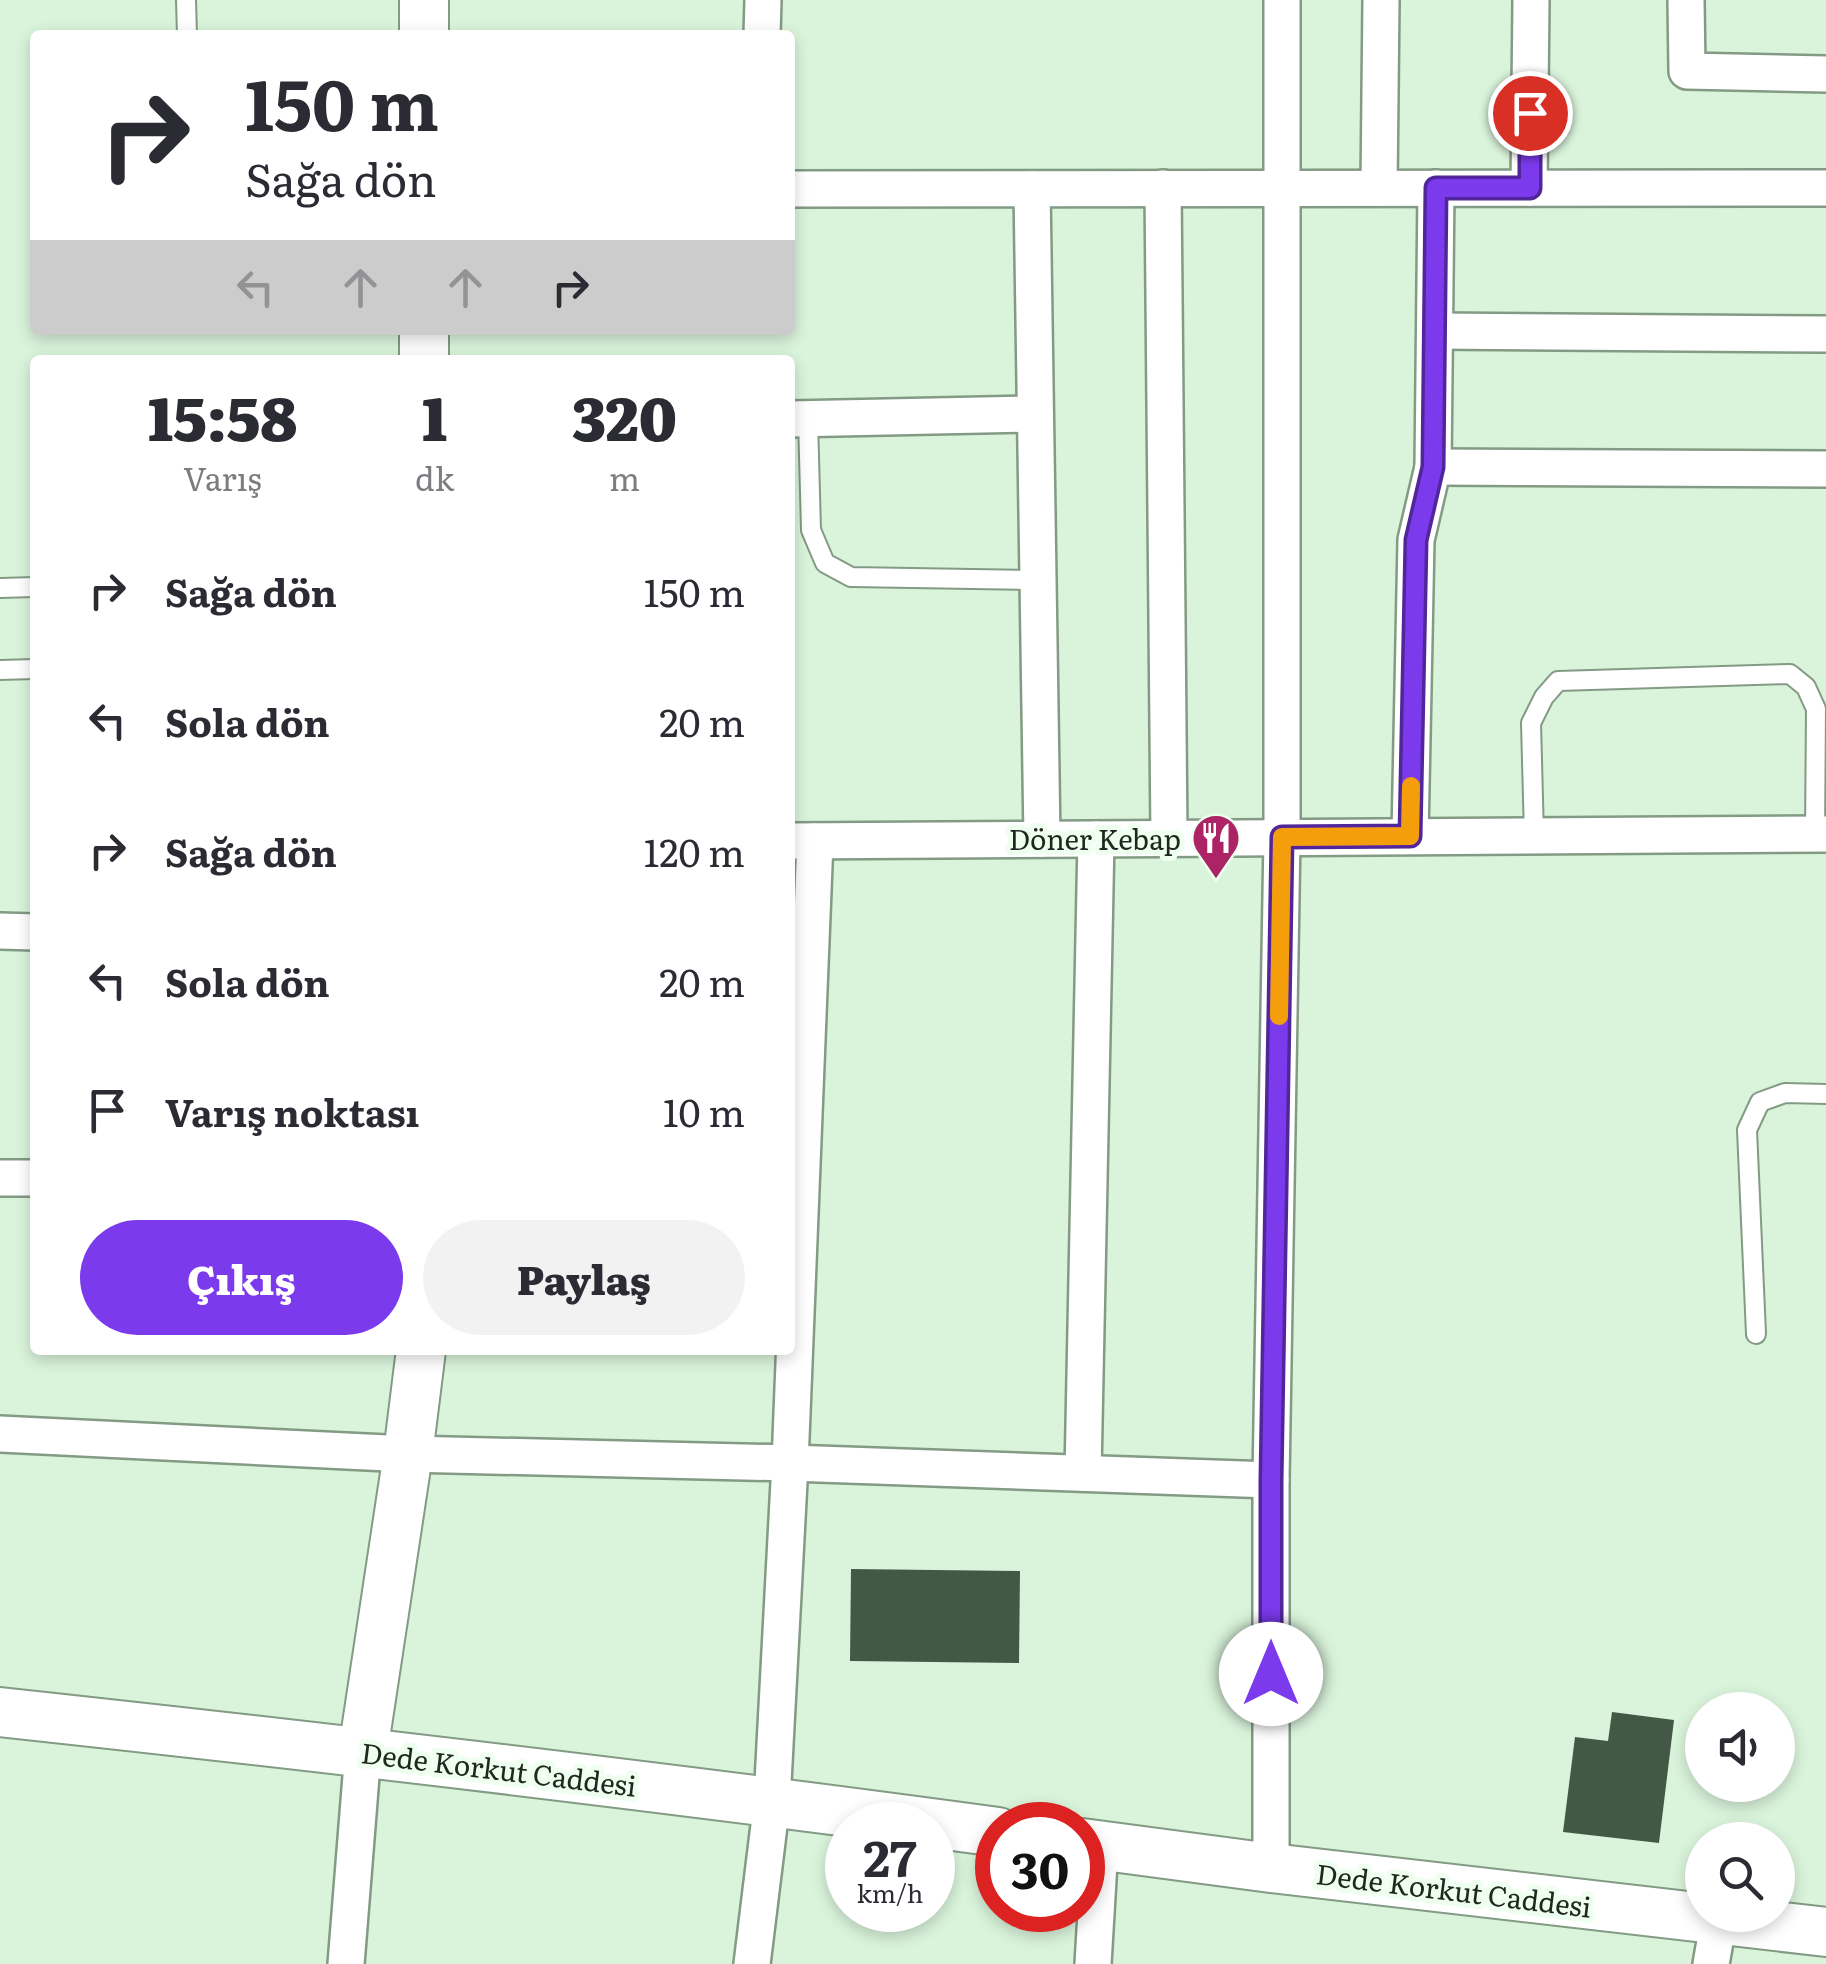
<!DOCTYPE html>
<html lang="tr">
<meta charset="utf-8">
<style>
:root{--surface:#fff;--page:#f2f2f3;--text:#2b2b33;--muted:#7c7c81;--accent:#7c3aed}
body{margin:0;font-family:Literata,serif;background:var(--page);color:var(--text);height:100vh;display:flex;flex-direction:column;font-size:38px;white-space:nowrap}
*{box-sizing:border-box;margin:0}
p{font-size:32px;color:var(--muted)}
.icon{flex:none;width:55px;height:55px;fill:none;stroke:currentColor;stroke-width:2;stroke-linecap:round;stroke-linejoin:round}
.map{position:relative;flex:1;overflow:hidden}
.details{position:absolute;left:30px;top:355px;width:765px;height:1000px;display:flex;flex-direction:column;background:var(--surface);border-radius:10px;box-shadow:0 5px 15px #0003}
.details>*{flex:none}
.top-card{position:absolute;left:30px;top:30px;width:765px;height:305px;border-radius:10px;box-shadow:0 5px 15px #0003;background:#fff;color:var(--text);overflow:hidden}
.buttons{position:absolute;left:1685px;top:1692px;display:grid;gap:20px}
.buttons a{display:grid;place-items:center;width:110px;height:110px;border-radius:50%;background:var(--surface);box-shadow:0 5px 15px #0003;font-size:50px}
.speed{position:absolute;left:825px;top:1802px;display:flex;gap:20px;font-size:50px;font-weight:700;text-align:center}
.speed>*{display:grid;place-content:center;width:130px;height:130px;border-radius:50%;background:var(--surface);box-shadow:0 5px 15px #0003;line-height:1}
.speed small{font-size:25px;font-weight:400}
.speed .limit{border:15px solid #d22;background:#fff;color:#111}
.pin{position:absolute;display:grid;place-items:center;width:85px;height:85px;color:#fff;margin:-42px;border:5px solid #fff;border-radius:50%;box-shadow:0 2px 10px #0007}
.me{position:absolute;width:110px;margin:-55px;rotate:0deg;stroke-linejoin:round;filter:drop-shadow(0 0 8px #0008)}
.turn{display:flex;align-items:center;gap:35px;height:210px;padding:0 50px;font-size:45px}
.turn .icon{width:130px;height:130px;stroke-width:2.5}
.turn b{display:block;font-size:70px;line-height:85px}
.lanes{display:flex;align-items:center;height:95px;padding:0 50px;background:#0003;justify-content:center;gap:50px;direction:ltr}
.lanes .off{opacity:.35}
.eta{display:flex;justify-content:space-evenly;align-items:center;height:170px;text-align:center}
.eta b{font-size:60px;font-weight:800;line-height:70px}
.cta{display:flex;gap:20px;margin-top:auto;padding:20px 50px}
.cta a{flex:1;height:115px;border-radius:60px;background:var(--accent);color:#fff;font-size:40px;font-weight:800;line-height:115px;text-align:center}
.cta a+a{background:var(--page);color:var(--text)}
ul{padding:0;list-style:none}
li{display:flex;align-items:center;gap:30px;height:130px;padding:0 50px}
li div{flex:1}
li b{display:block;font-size:38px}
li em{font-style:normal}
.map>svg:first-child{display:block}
</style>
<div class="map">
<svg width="1826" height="1964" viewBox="0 0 1826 1964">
<rect width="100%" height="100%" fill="#daf4db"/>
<!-- building -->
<g fill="#445945">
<path d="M851,1569L1020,1571L1019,1663L850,1661Z"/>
<path d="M1612,1712L1674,1720L1659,1843L1563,1832L1575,1737L1608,1741Z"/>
</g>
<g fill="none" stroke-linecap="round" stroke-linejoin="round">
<!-- lane casing -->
<g stroke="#839a84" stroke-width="22">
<g id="lane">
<path d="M186,0L187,35"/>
<path d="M808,419L811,530L825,563L851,577L1038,580"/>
<path d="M0,588L35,587"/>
<path d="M0,670L35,669"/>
<path d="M1534,836L1531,723L1544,697L1558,681L1790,674L1806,687L1816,709L1815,834"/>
<path d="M1756,1334L1747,1130L1760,1102L1785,1093L1826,1094"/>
</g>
</g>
<!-- street casing -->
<g stroke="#839a84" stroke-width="40">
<g id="street">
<path d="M1686,0L1687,71L1826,74"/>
<path d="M762,35L763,0"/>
<path d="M1163,188L1169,837"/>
<path d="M1379,188L1381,0"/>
<path d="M1529,188L1531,0"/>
<path d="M790,189L1826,188"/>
<path d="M1032,189L1042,839"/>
<path d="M1435,331L1826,334"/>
<path d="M790,419L1035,414"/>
<path d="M1433,467L1826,469"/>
<path d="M1410,836L1416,540L1433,467L1436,188"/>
<path d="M790,841L1826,834"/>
<path d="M0,931L35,932"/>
<path d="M0,1178H35"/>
<path d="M0,1434L408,1454L790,1463L1271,1480"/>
<path d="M1083,1473L1096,839"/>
<path d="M1271,1868V1480L1282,837V0"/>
<path d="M346,1964L363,1751"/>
<path d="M752,1964L772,1801L790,1463L815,841"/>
<path d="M1093,1964L1100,1846"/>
<path d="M1711,1964L1719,1919"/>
</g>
</g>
<!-- secondary casing -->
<g stroke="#839a84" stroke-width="52">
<g id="secondary">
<path d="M424,0V35"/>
<path d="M424,360V330"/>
<path d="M0,1712C333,1748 666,1787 998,1832"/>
<path d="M363,1751L408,1454L421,1350"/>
<path d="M1082,1843L1271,1868L1826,1932"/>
</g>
</g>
<!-- lane -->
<use href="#lane" stroke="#fff" stroke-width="18"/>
<!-- street -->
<use href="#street" stroke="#fff" stroke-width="35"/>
<!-- secondary -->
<use href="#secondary" stroke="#fff" stroke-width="48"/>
</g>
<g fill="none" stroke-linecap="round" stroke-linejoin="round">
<!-- route casing -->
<g stroke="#51269a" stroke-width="25">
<path id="route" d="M1271,1674V1480L1282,837L1410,836L1416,540L1433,467L1436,188H1530V113"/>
</g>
<!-- route -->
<use href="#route" stroke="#7c3aed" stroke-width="18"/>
<!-- slow -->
<path stroke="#f59e0b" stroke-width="18" d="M1279,1016L1282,837L1410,836L1411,786"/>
</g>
<!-- icons -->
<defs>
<g id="restaurant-pin" transform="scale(2.5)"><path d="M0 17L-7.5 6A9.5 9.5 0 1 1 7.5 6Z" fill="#ac2366" stroke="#eefeef"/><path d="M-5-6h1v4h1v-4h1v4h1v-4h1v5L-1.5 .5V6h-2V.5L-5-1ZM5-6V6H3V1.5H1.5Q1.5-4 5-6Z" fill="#fff"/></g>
</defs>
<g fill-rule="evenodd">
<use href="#restaurant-pin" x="1216" y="838"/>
</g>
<g text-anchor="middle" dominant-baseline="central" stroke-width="10" stroke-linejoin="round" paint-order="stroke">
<!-- poi labels -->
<g font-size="28" fill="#1e281f" stroke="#eefeef" text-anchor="end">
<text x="1181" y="838">Döner Kebap</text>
</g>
<!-- street labels -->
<g font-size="28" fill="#1e281f" stroke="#eefeef">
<text transform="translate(499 1768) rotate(7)">Dede Korkut Caddesi</text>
<text transform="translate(1454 1889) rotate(7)">Dede Korkut Caddesi</text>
</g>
</g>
</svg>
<div class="buttons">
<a><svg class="icon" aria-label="sound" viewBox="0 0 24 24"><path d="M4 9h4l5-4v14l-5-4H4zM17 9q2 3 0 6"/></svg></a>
<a><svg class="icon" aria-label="search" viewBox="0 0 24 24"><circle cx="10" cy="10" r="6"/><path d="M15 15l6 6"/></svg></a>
</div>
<div class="speed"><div>27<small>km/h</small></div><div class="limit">30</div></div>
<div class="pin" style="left:1530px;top:113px;background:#d93025"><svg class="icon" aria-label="arrive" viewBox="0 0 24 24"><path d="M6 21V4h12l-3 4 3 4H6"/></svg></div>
<svg class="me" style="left:1271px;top:1674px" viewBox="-20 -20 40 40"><circle r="19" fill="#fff"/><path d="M0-13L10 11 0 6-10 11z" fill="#7c3aed"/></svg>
<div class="top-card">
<div class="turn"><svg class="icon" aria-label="right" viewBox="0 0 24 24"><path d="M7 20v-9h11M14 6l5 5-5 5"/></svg><div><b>150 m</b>Sağa dön</div></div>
<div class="lanes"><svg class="icon off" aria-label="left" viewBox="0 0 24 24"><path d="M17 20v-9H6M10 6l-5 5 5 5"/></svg><svg class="icon off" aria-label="ahead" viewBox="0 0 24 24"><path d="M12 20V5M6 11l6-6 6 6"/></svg><svg class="icon off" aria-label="ahead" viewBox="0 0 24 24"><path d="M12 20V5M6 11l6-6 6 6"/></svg><svg class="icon" aria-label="right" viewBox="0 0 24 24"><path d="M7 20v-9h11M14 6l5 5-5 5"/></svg></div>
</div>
<section class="details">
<div class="eta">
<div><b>15:58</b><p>Varış</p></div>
<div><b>1</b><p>dk</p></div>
<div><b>320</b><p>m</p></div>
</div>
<ul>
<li><svg class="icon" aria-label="right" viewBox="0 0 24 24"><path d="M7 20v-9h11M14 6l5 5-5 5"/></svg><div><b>Sağa dön</b></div><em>150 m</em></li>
<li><svg class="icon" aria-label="left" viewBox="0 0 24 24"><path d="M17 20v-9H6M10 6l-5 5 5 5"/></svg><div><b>Sola dön</b></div><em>20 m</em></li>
<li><svg class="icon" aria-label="right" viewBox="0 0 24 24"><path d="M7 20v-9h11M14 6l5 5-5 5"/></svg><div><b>Sağa dön</b></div><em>120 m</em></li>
<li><svg class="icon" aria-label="left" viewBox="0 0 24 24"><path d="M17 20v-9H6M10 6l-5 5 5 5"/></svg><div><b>Sola dön</b></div><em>20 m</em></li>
<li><svg class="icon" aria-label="arrive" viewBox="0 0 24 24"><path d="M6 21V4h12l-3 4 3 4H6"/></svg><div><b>Varış noktası</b></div><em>10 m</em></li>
</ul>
<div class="cta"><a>Çıkış</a><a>Paylaş</a></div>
</section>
</div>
